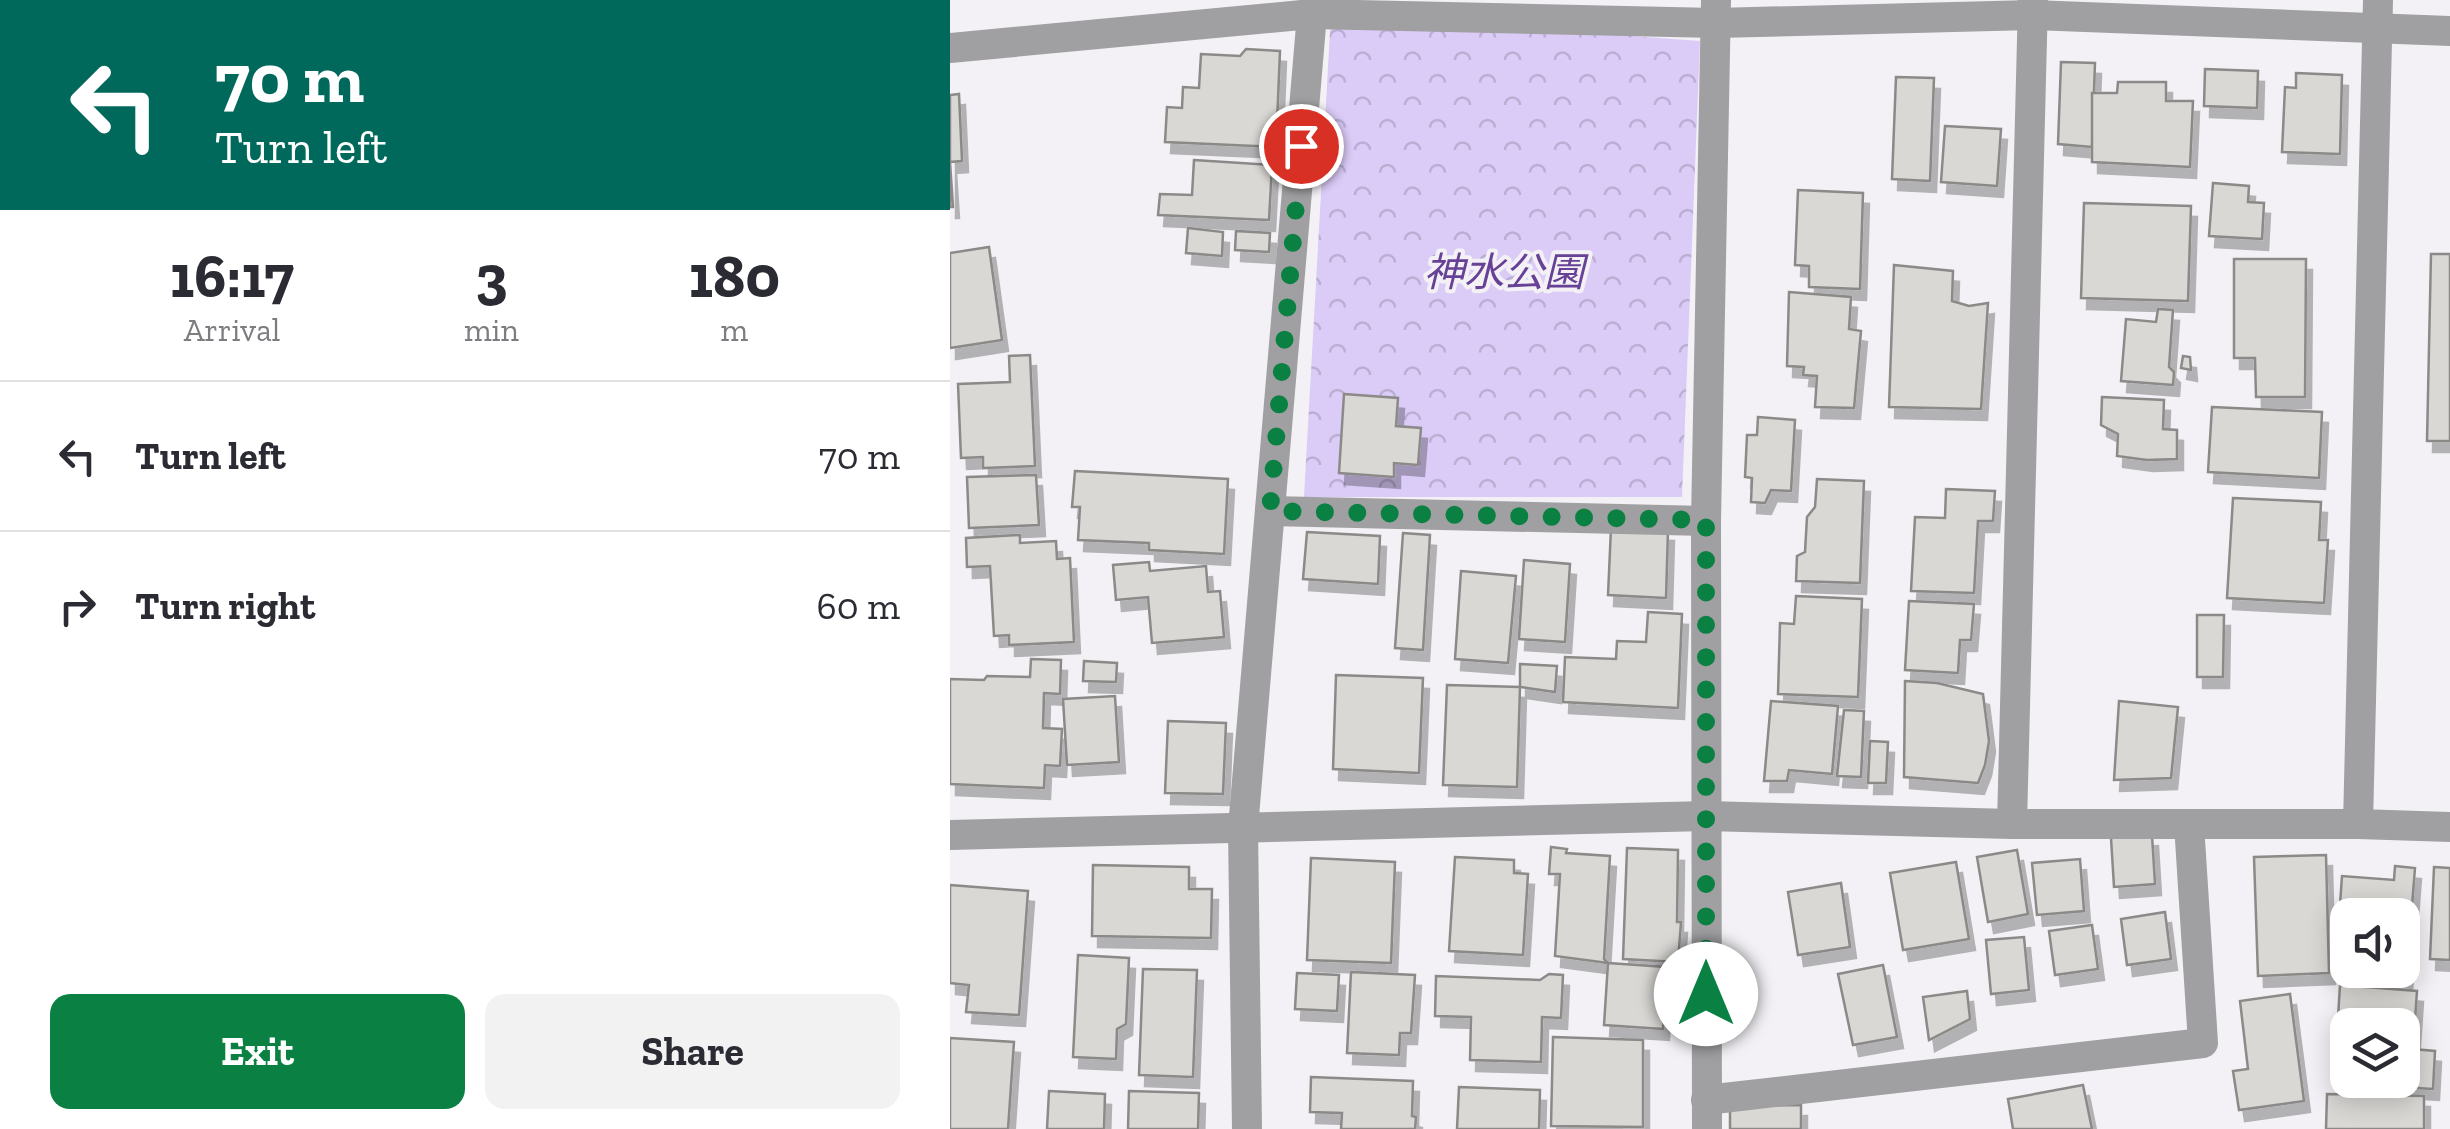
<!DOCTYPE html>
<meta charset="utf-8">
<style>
:root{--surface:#fff;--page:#f2f2f3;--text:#2b2b33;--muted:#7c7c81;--line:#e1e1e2;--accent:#0b8043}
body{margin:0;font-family:"Zilla Slab","Noto Sans JP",serif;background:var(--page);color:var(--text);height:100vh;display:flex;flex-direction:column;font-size:38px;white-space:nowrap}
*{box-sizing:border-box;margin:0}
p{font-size:32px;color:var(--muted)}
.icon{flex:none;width:55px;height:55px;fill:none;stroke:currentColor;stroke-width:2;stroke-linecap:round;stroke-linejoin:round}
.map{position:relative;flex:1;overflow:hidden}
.panel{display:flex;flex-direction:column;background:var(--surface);width:950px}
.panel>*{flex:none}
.top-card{background:#00695c;color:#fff;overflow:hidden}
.fabs{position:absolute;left:1380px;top:898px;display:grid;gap:20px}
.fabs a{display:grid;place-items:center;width:90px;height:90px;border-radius:20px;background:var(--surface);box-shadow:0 5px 25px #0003;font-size:50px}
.pin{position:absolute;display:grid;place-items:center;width:85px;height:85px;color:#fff;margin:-42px;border:5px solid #fff;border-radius:50%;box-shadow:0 2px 10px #0007}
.me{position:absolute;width:110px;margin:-55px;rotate:0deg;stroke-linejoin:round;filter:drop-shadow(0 0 8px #0008)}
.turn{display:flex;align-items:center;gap:35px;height:210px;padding:0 50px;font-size:45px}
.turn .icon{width:130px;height:130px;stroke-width:2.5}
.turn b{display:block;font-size:70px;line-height:85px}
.eta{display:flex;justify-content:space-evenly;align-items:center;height:170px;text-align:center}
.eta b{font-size:60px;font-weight:700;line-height:70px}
.action{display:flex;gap:20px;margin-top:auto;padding:20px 50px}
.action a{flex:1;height:115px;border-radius:20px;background:var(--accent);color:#fff;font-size:40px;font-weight:700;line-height:115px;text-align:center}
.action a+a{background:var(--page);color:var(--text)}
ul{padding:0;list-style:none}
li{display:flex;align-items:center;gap:30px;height:150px;padding:0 50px;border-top:2px solid var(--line)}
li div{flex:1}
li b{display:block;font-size:38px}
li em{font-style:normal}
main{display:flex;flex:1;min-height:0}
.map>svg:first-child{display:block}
</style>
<main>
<section class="panel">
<div class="top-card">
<div class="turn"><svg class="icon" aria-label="left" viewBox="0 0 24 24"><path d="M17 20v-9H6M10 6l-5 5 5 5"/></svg><div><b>70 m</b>Turn left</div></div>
</div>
<div class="eta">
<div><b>16:17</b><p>Arrival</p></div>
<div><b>3</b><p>min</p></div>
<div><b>180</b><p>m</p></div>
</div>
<ul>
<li><svg class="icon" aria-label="left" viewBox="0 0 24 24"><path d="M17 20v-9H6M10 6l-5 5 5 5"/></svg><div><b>Turn left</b></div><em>70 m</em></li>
<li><svg class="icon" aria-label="right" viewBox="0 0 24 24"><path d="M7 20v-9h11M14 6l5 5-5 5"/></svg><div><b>Turn right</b></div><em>60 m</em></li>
</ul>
<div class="action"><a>Exit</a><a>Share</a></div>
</section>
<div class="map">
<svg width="1500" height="1129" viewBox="0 0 1500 1129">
<defs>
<pattern id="park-crowns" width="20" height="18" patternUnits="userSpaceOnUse" patternTransform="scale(2.5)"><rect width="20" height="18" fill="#dbcbf7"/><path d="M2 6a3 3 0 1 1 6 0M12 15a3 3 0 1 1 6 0" fill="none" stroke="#bbaed3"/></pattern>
<filter id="shadow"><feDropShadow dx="6" dy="11" stdDeviation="0" flood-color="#0004"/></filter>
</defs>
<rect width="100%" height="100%" fill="#f3f1f5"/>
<!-- park -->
<path fill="url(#park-crowns)" d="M381,14L750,41L732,497H354Z"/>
<!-- building -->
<g fill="#dad8d5" stroke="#8c8a88" stroke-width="2.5" fill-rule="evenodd" filter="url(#shadow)">
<path d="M296,49L330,51L326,147L215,142L217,107L232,108L233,87L249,88L251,54L290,56Z"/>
<path d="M1111,62L1145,63L1142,147L1108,144Z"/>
<path d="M1255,69L1308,71L1307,108L1254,106Z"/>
<path d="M1346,73L1392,75L1390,154L1332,152L1335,87L1346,88Z"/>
<path d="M946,77L984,78L980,181L942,179Z"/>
<path d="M1168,82H1216V101H1243L1240,167L1142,162V93H1167Z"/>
<path d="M9,94L12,161L0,162L3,207H0V95Z"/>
<path d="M995,126L1051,129L1047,186L991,182Z"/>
<path d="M244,160L322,165L319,220L208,215L210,194L242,195Z"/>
<path d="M1263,183L1299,186L1298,202L1314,203L1312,239L1259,236Z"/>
<path d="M848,190L913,193L910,289L859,287V266L845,265Z"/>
<path d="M1134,203L1241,206L1238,301L1131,298Z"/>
<path d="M238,228L273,232L272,256L236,253Z"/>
<path d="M286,231L320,233L319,252L285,250Z"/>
<path d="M39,247L52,340L0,348V253Z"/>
<path d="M1481,254H1500V441H1477Z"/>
<path d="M1284,259H1356L1355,397H1306L1305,358H1284Z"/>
<path d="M944,265L1003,271L1002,301L1019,306L1038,303L1031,409L939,407Z"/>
<path d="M839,292L901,297L899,329L911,331L904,408L865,407L867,376L853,375L854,367L837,366Z"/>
<path d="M1208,309L1223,310L1219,367L1224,372L1223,385L1171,381L1176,319L1206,322Z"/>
<path d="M80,355L85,466L33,468V457L11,458L8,384L60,382L59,356Z"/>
<path d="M1233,356L1240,357L1241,370L1231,368Z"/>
<path d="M394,394L448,398L446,426L471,428L468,465L444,463V477L389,473Z"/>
<path d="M1152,397L1214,400L1213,429L1227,430V459L1197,460L1167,456L1168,434L1151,425Z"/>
<path d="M1262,407L1372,412L1369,478L1258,472Z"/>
<path d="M808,417L845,420L841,491L821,490L815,503L801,502L802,478L795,477L797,435H807Z"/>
<path d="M125,471L278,479L274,554L199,550V543L128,540L130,507H122Z"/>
<path d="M86,475L89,525L19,528L17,477Z"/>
<path d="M867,479L914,481L910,583L846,581L847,556L855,552L857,517L865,507Z"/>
<path d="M996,489L1045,491L1043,521H1028L1024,593L961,591L965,517L995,518Z"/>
<path d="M1283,498L1371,502L1369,540H1378L1374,603L1277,598Z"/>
<path d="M661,528L718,530L716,598L658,595Z"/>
<path d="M357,532L430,536L428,584L353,579Z"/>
<path d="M453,533L480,535L473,650L445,648Z"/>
<path d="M70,535V543L106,541L107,559L120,558L124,642L59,645V635L44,636L40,566L17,567L16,538Z"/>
<path d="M574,560L620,564L615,642L569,639Z"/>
<path d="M199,562L200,571L256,566L258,592L270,591L274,637L202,643L198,597L166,600L163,565Z"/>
<path d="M511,571L566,576L558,663L505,659Z"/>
<path d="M846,596L912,599L908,697L828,694L830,623L844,624Z"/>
<path d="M959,601L1024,604L1021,640H1010L1008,673L955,670Z"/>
<path d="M698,612L732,614L728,708L613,702L615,657L666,659L667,641L696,642Z"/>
<path d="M1247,615H1274L1273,677H1247Z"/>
<path d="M81,659L111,660L110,694L94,693L93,728L112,729L110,766L95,765L94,788L0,784V679L34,680L37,676L80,677Z"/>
<path d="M134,661L167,663L166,682L133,681Z"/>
<path d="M570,664L607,666L605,692L570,687Z"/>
<path d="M386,675L473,678L469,773L383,769Z"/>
<path d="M955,681L987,683L1033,694L1039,741L1035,765L1028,783L954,777Z"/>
<path d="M497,685L570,687L567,787L493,785Z"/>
<path d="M165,696L169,762L117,765L113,699Z"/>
<path d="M821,701L888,706L882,774L839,770L837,781H814Z"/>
<path d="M1169,701L1228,707L1221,778L1164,780Z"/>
<path d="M894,710L914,711L911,777L887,776Z"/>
<path d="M218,721L276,723L273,794L215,793Z"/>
<path d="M920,741L938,742L936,783H918Z"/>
<path d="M1202,835L1205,884L1164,887L1161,838Z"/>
<path d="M601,847L617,849L616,853L660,856L654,959L658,963L605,956L610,874H599Z"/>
<path d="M677,848L728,850L727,922H731L728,962L673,959Z"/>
<path d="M1067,850L1078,914L1038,922L1027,857Z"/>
<path d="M1376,855L1379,973L1308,976L1304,857Z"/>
<path d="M505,857L564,860V873L578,874L573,955L499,951Z"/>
<path d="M361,858L445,862L441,963L357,960Z"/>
<path d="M1130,859L1134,911L1087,915L1082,863Z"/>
<path d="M1006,862L1019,939L953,950L940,873Z"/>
<path d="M143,865L239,867V889H262L261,938L142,936Z"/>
<path d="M1445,866L1465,868L1456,981L1385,976L1392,876L1444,880ZM1398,915H1452V970H1398Z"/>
<path d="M1484,867L1500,868V960L1480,959Z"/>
<path d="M891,883L900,947L848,955L838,892Z"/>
<path d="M0,885L78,891L69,1015L16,1012L19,985L0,983Z"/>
<path d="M1215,912L1221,959L1177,965L1171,919Z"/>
<path d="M1142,925L1148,969L1105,975L1099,931Z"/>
<path d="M1074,937L1079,990L1041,994L1036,940Z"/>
<path d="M128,955L179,958L176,1024L167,1029L166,1059L123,1057Z"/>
<path d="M658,963L716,967L713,1029L654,1025Z"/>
<path d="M933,965L947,1037L903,1045L888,974Z"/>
<path d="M193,969L247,970L243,1077L189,1075Z"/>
<path d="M401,972L465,975L461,1033H450L449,1055L397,1053Z"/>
<path d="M347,973L389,975L387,1011L345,1009Z"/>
<path d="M599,974L613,975L611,1018L592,1017L591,1062L520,1060L521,1017L485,1016L486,976L590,980Z"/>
<path d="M1390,985L1467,991L1463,1049L1485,1051L1483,1089L1384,1083ZM1398,1025H1452V1080H1398Z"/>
<path d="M1017,991L1020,1019L979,1040L973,997Z"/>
<path d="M1340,994L1354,1101L1289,1110L1283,1071L1298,1069L1290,1001Z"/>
<path d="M603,1037L693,1040V1127L601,1126Z"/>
<path d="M0,1038L64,1042L58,1129H0Z"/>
<path d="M361,1077L463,1081L462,1116L466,1117L465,1129H391L392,1113L360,1112Z"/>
<path d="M1133,1085L1142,1129H1063L1058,1099Z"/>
<path d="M509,1087L590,1090L589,1129H507Z"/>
<path d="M99,1091L155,1094L154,1129H97Z"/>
<path d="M179,1091L249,1093L248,1129H178Z"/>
<path d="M1377,1094L1474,1096V1129H1376Z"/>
<path d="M851,1105V1129H780V1106Z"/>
</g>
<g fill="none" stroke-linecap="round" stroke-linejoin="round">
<!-- minor -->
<g stroke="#a09fa1" stroke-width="30">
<path d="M0,48L362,14L766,23L1082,15L1500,31"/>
<path d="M320,511L756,521"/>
<path d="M1062,824L1083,0"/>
<path d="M1408,824L1428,0"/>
<path d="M0,835L756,816L1062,824H1408L1500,827"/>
<path d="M756,1100L1253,1043L1239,824"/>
<path d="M297,1129L293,828L362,14"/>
<path d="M757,1129L756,521L766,0"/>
</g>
</g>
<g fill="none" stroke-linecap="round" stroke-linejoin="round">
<!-- route -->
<path stroke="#0b8043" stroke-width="18" stroke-dasharray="0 32.4" d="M351,146L320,511L756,520V994"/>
</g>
<g text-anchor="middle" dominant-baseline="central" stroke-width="8" stroke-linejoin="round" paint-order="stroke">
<!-- park labels -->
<g font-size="40" font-style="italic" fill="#664196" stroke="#f3f1f5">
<text x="554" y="272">神水公園</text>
</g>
</g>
</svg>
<div class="fabs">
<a><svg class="icon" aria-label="sound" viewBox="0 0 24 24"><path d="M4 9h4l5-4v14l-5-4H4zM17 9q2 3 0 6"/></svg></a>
<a><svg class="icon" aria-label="layers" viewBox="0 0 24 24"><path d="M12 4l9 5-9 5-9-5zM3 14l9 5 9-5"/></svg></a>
</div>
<div class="pin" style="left:351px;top:146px;background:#d93025"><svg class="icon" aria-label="arrive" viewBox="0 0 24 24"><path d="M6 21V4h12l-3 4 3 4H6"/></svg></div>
<svg class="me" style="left:756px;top:994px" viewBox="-20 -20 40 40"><circle r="19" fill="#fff"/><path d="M0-13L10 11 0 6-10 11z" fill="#0b8043"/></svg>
</div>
</main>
